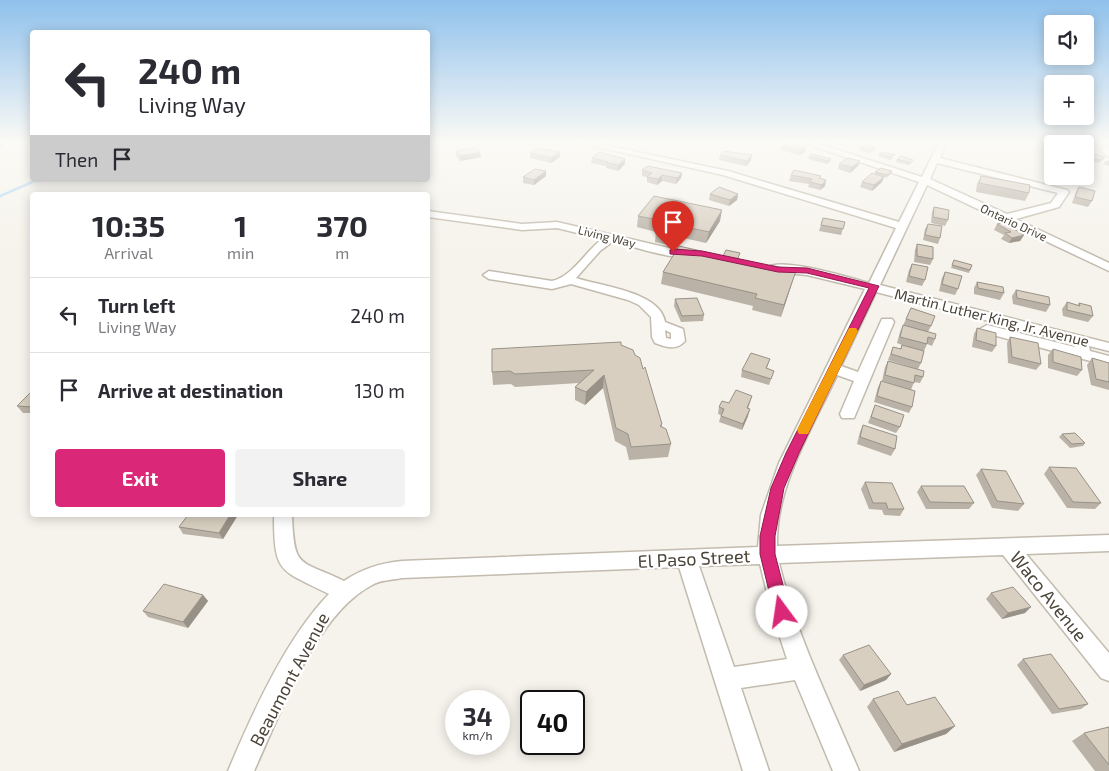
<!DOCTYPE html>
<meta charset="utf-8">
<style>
:root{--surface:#fff;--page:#f2f2f3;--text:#2b2b33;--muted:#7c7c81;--line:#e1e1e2;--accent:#db2777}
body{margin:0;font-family:"Exo 2",sans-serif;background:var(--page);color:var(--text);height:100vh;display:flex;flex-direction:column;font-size:19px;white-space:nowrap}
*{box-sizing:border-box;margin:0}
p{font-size:16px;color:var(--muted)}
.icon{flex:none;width:28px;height:28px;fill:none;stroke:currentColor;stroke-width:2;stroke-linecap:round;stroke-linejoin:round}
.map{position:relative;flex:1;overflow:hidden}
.details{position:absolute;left:30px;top:192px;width:400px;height:325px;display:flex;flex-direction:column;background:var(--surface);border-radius:5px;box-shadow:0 2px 12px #0003}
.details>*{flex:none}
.hud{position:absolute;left:30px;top:30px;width:400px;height:152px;border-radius:5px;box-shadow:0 2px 12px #0003;background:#fff;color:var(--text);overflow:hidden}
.buttons{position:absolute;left:1044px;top:15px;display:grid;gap:10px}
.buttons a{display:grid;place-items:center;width:50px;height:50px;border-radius:5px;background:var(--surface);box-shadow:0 2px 12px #0003;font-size:25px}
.speed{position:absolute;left:445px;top:690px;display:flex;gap:10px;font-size:25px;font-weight:700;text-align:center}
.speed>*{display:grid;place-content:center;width:65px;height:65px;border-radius:50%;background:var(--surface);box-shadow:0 2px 12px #0003;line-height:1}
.speed small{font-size:12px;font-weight:400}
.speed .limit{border:2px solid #111;border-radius:8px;background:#fff;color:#111}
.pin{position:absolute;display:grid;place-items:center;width:42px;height:42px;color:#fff;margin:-51px -21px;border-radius:50% 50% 50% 0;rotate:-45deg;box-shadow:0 0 5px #0007}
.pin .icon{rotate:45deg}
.me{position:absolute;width:55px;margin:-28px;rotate:346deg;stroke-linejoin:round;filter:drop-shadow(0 0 4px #0008)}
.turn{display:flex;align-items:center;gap:18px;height:105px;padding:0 25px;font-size:22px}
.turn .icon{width:65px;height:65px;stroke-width:2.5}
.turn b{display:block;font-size:35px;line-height:42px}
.then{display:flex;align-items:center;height:48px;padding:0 25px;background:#0003;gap:10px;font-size:19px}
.eta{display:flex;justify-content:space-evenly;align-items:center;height:85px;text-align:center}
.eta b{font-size:30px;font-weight:700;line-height:35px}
.primary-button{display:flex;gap:10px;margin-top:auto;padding:10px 25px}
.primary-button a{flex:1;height:58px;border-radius:5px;background:var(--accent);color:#fff;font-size:20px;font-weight:700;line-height:58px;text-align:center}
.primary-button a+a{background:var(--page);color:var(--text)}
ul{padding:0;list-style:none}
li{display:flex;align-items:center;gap:15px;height:75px;padding:0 25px;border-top:1px solid var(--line)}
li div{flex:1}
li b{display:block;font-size:19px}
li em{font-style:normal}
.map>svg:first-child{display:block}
</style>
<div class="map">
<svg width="1109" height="771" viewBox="0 0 1109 771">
<rect width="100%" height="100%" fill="#f6f3ec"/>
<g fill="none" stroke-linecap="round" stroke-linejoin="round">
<!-- stream -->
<path stroke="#a9d4f2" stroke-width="2.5" d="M0,196L37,180"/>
<!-- minor casing -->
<g stroke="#c2bbae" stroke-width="3">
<g id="minor">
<path d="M575,142H590L728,171L899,222L919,182L801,142H813L922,177L939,142H947L940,158L1067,190L1069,192L1059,207L1016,219L1109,263V271L927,185L880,285L1109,343V351L1089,346L1090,351L1109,356V366L982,332L980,329L987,325L1075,347L1074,343L876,292L841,366L858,372L882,319H892L894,322L854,418H842L840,414L854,381L837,375C813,427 776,485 777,544V546L1109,535V551L1026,554L1109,653V681L1101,678L1003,555L779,563C798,640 829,699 859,771H833L795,680L741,688L769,771H743L679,567L402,578C392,580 380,580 372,585C315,615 280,715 254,771H228C252,714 286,638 329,594C280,569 274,575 274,515H292C294,570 299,559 344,581C362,569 380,563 402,561L758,547L761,515L779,463L865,289L807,275L773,272L767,268C779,256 851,278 869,283L896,228L723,175ZM937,163L1058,193L1051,203L1007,214L930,179ZM760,564L772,613L787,659L734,667L699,566Z"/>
<path d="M1109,145V157L1100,150Z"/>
<path d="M428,211L522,224L557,222L673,249L698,252V256C677,262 635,247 613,241L600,251L576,278C600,286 661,292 665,322L683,329L685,341C676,351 666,347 655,343L652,337L651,317L639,305L628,300L571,284L552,289L489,279L483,275L489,271L552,281C572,277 586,251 602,239L557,228L522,230L428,217ZM665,330L671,333V339L666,338Z"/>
</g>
</g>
<!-- minor -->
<use href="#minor" fill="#fff" fill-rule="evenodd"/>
</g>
<!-- wall -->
<g fill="#bab2a6">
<path d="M832,142H849L843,146Z"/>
<path d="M782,145L806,147L805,152L799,155L780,150Z"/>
<path d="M860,147L874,150L869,153L859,150Z"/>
<path d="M456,151L480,152L481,157L460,161L456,156Z"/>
<path d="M530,153L560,157L551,163L530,158Z"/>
<path d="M879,154L894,158L890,160L878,156Z"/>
<path d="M720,155L751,160L746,166L719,160Z"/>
<path d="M809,156L831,159L830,162L827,164L808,159Z"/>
<path d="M1086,156L1105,157L1103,160L1098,163L1085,159Z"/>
<path d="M592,158L625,164L618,171L606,168V166L591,163Z"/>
<path d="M897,159L913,160L912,162L909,165L896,162Z"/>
<path d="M1109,160V166L1103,164L1105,162Z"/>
<path d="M860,161L858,166L850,173L838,169L839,164Z"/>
<path d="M642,170L682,173L681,178L676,184L662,181L657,185L647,182V177L642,176Z"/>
<path d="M892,171L891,174L886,178L884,177L882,182L872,191L860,187L862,182L875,174V172Z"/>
<path d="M791,175L820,179L825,186L820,190L808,187L809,184L789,181Z"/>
<path d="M546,176L534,185L523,183V177Z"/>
<path d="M981,176L1029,193L1025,201L976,192L977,184Z"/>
<path d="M1079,187L1092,201L1088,207L1072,203L1076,192Z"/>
<path d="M710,194H738L737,200L729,206L709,200Z"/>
<path d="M934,207L948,220L945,226L931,223L932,212Z"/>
<path d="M638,216L720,221L706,243L679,237L672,246L655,242L656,232L637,227Z"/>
<path d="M823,218L845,222L841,235L819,231Z"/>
<path d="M928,224L940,238L938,244L923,240L925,229Z"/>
<path d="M997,224L1024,235L1020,241L1009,243L1001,239L1004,235L994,230Z"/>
<path d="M917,244L933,259L930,265L914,262L915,250Z"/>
<path d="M738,260L792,283L781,317L752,310L753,306L661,284L663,272Z"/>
<path d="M954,260L970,270L969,273L951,268Z"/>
<path d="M912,264L925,280L922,286L906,282L909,270Z"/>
<path d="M945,272L958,289L955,295L939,291L942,278Z"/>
<path d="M977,282L1004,293L1000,300L974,294V288Z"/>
<path d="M1016,290L1050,305L1046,312L1013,304L1012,296Z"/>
<path d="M675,299L704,315L703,321L681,322L674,306Z"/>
<path d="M1067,302L1078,305L1079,303L1093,316L1088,322L1063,316L1062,309Z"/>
<path d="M911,308L931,326L928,332L935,339L932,346L927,344L924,351L921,363L918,369L923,377L920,383L914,382L911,390L882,381L885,367L888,361L918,369L888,360L893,347L900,349L902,345L897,343L900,332Z"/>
<path d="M977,328L996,346L992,352L972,347L974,334Z"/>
<path d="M1010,337L1041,364L1036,370L1008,363L1007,343Z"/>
<path d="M621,345L635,355L662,424V427L671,444L668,457L629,460L626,447L615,441L603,388L585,405L575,400V387L579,383L515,387L511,384L493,385L492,372Z"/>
<path d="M1053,349L1082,370L1077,376L1048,368V355Z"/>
<path d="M1092,358L1109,363V390L1091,385L1087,365Z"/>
<path d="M770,359L767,368L774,371L769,385L741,377L742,370Z"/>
<path d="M881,381L912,407L909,413L874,402L878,387Z"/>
<path d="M32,391V413H23L17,406Z"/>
<path d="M752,396L748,409V416L742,430L719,422L721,415L718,414L719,407Z"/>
<path d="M875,405L900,427L896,433L868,423Z"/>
<path d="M863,425L895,449L891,456L857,444L860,432Z"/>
<path d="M1062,434L1085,443L1083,446L1070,448L1059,437Z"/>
<path d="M1049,467L1101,503L1095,509L1067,508L1044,474Z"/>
<path d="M981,469L1024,504L1018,511L992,508L976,475Z"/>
<path d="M865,482L904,509L900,516L884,515L882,510L869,509L861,489Z"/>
<path d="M921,486L974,503L969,509H926L917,492Z"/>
<path d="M188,515H238L223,539L183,534L179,527Z"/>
<path d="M991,593L1025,613L1002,619L986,599Z"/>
<path d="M203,595L208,601L188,628L148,617L143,611Z"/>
<path d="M843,655L891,674L886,680L860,691L839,660Z"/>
<path d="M1023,659L1088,704L1081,709L1052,714L1017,665Z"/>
<path d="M873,699L907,705L955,726L946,734L894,752L867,707Z"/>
<path d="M1109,727V771H1095L1072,741L1084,733Z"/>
</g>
<!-- shaded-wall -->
<g fill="#979187">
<path d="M0,142H5V143L2,144L3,146L0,147Z"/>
<path d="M806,147L805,152L799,155L800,150Z"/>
<path d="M875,147L874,150L869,153L870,150Z"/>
<path d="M480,152L481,157L460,161V156Z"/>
<path d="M560,152V157L551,163V158Z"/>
<path d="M752,155L751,160L746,166L747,161Z"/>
<path d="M625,159V164L618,171V165Z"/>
<path d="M860,161L858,166L850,173L852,167Z"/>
<path d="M546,171V176L534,185V180Z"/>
<path d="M682,173L681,178L676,184L677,178Z"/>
<path d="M662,175V181L657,185L658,179Z"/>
<path d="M884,177L882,182L872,191L874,185Z"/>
<path d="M826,180L825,186L820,190L822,185Z"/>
<path d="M738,194L737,200L729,206L730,200Z"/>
<path d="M722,210L720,221L706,243L709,232Z"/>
<path d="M681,226L679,237L672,246L674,235Z"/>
<path d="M1024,235L1020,241L1009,243L1012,238Z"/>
<path d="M796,271L792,283L781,317L784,305Z"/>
<path d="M604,375L603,388L585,405L586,392Z"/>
<path d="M750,409L748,416L742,430L743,424Z"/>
<path d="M230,515H238L223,539L219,533Z"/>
<path d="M203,595L208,601L188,628L183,622Z"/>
<path d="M1031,607L1025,613L1002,619L1008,613Z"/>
<path d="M891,674L886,680L860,691L864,685Z"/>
<path d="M955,726L946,734L894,752L902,744Z"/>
</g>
<!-- building -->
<g fill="#d8cfc1" stroke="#979187">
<path d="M787,142H788L806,147L800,150L782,145Z"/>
<path d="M1057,142L1069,143L1070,144H1059Z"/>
<path d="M865,144L875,147L870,150L860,147Z"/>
<path d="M476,147L480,152L460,156L456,151Z"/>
<path d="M539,148L560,152L551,158L530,153Z"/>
<path d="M724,151L752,155L747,161L720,155Z"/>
<path d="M599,152L625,159L618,165L607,163L608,162L592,158Z"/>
<path d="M884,152L895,155L891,157L879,154Z"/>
<path d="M1091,153L1105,157L1100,160L1086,156Z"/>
<path d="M812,154L831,159L828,161L809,156Z"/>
<path d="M901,156L913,160L910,163L897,159Z"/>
<path d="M848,158L860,161L852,167L839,164Z"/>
<path d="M648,166L682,173L677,178L662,175L658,179L647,177L652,173L642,170Z"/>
<path d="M881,168L892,171L887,175L875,172Z"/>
<path d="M535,169L546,171L534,180L523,177Z"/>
<path d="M794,170L821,176L819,178L826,180L822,185L810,182L812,179L791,175Z"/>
<path d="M872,173L884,177L874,185L862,182Z"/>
<path d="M981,176L1030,185L1029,193L979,183Z"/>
<path d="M719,187L738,194L730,200L710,194Z"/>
<path d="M1079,187L1095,191L1092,201L1075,197Z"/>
<path d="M654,196L722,210L709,232L681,226L674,235L657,231L663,221L638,216Z"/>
<path d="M934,207L949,210L948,220L933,217Z"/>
<path d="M823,218L845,222L843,229L821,225Z"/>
<path d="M1004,223L1024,235L1012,238L1005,233L1011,232L997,224Z"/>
<path d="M928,224L942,226L940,238L925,235Z"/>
<path d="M917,244L933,247V259L917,256Z"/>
<path d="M679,246L723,256L726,250L740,253L737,260L769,267L770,265L796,271L784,305L755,298L757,294L663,272Z"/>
<path d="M954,260L972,265L970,270L952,265Z"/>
<path d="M912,264L928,267L925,280L909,276Z"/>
<path d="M945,272L962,276L958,289L942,284Z"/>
<path d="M977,282L1003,287L1004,293L978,288Z"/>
<path d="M1016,290L1049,297L1050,305L1017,298Z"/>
<path d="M697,298L704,315L682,316L675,299Z"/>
<path d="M1067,302L1080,306L1079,303L1091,306L1093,316L1067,310Z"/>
<path d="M911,308L935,316L931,326L906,319Z"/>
<path d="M903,325L936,334L935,339L928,337L927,344L900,337Z"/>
<path d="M977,328L996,333V346L976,340Z"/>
<path d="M1010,337L1038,343L1041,364L1012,357Z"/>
<path d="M621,342V345L633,350L635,355L640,358L643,369L645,367L662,424L660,426L666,429L671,444L631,447L628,434L616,428L604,375L586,392L575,387L594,370L515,374L510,371L492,372V349Z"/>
<path d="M902,345L924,351L921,363L891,354L893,347L901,349Z"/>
<path d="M1053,349L1081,357L1082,370L1053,362Z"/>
<path d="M751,353L770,359L766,368L774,371L771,379L742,370Z"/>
<path d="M1092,358L1109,363V382L1096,379Z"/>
<path d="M888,361L924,371L923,377L915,375L914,383L885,375Z"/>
<path d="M881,381L915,391L912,407L877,396Z"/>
<path d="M736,390L752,396L747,408L750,409L743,424L721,416L724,409L719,407L722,401L729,403Z"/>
<path d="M32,391V407L17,406Z"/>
<path d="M875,405L904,415L900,427L871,417Z"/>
<path d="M863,425L897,436L895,449L860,437Z"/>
<path d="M1075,433L1085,443L1072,444L1062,434Z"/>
<path d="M1049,467L1076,468L1101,503L1073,502Z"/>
<path d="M981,469L1006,471L1024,504L997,501Z"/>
<path d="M865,482L892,483L904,509H888L886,503H873Z"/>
<path d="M921,486H964L974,503L930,502Z"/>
<path d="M188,515H230L219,533L179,527Z"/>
<path d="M164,584L203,595L183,622L143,611Z"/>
<path d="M1013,587L1031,607L1008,613L991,593Z"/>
<path d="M869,645L891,674L864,685L843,655Z"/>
<path d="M1051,654L1088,704L1059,709L1023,659Z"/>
<path d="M898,691L907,705L935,697L955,726L902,744L873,699Z"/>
<path d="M1109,727V765L1084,733Z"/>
</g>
<!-- sky -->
<linearGradient id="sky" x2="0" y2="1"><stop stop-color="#8fc1ec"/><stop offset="0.57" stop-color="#fbfaf6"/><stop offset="1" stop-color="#fbfaf6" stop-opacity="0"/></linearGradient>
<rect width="1109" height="250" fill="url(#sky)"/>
<!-- route -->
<path fill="#db2777" stroke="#8e194d" d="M673,249L702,251L778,267L807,268L879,286L799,453L784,488L775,536V554L790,612L787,617L782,620L776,617L774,612L760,554V536L771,488L786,453L869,288L807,273L778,272L702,256L670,254V250Z"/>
<!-- slow -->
<path fill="#f59e0b" d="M849,328H856L858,331L810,430L808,434H799L797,430Z"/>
<g text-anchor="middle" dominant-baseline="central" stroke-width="4.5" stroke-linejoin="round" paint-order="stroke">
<!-- far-street labels -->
<g font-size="12" fill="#4b4439" stroke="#fff">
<text transform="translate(1014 222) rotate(25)">Ontario Drive</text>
<text transform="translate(607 236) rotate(14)">Living Way</text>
</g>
<!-- street labels -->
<g font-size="15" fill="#4b4439" stroke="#fff">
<text transform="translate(992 317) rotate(14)">Martin Luther King, Jr. Avenue</text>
</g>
<!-- near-street labels -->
<g font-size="18" fill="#4b4439" stroke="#fff">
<text transform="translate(694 558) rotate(-3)">El Paso Street</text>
<text transform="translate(1049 596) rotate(51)">Waco Avenue</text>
<text transform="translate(289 679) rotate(-62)">Beaumont Avenue</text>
</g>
</g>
</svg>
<div class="buttons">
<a><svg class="icon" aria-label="sound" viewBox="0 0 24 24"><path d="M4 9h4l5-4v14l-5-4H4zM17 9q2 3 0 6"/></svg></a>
<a>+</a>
<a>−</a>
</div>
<div class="speed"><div>34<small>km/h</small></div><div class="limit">40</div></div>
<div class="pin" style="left:673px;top:252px;background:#d93025"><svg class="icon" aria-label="arrive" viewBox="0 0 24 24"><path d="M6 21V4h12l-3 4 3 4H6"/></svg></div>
<svg class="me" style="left:782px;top:612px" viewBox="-20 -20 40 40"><circle r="19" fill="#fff"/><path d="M0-13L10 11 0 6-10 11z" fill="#db2777"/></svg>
<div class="hud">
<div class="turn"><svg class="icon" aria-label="left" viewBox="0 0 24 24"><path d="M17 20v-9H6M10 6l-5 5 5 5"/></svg><div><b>240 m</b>Living Way</div></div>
<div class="then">Then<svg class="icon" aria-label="arrive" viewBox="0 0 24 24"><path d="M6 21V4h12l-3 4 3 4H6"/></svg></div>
</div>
<section class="details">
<div class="eta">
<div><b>10:35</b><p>Arrival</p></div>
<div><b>1</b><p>min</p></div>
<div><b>370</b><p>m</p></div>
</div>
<ul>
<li><svg class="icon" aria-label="left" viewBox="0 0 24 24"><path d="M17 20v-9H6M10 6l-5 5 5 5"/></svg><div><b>Turn left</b><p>Living Way</p></div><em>240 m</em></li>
<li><svg class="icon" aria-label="arrive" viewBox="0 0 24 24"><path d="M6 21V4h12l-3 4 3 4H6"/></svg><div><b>Arrive at destination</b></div><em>130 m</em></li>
</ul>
<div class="primary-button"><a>Exit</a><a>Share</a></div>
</section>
</div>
